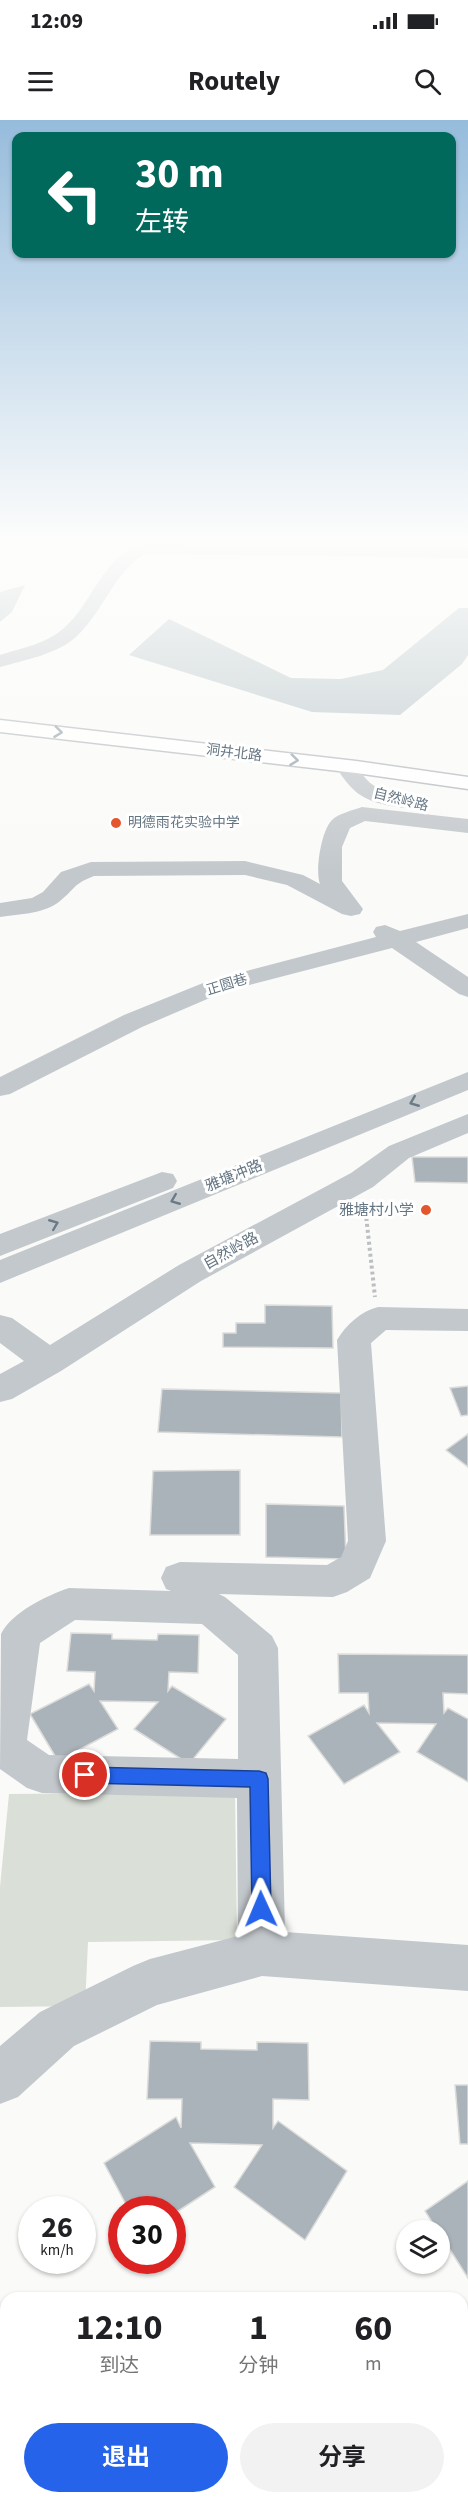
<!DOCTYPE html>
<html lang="zh">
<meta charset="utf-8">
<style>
:root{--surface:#fff;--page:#f2f2f2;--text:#202124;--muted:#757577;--accent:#2563eb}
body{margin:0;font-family:"Source Sans 3","Noto Sans SC",sans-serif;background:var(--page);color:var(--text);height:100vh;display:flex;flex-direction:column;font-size:22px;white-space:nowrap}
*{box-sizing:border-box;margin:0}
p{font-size:20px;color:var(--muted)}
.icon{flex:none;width:33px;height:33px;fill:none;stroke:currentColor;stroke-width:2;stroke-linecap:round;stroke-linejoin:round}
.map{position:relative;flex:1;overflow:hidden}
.panel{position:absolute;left:0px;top:2172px;width:468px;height:212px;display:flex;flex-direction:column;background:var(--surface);border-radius:18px 18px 0 0;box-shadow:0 2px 4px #0004}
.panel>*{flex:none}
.guide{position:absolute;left:12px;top:12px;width:444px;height:126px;border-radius:12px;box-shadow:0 2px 4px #0004;background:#00695c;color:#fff;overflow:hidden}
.tools{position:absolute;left:396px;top:2100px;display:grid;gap:12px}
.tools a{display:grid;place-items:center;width:54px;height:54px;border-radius:50%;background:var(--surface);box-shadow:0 2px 4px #0004;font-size:30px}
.speed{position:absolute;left:18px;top:2076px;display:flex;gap:12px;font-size:30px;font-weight:700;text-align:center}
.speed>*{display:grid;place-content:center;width:78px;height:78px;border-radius:50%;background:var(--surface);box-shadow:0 2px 4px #0004;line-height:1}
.speed small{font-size:15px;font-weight:400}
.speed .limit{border:9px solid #d22;background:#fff;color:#111}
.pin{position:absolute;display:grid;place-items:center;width:51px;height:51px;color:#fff;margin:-26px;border:3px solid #fff;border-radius:50%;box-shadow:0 2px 6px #0007}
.me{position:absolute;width:66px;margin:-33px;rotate:359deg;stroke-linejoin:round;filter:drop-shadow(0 0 4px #0008)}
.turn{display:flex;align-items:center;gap:21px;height:126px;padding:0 24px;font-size:27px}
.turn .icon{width:78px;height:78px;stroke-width:2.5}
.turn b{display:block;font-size:42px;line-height:51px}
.eta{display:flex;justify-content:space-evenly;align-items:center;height:102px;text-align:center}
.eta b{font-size:36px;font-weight:700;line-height:42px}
.action{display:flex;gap:12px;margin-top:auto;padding:12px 24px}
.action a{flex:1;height:69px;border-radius:36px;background:var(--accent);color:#fff;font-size:24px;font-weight:700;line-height:69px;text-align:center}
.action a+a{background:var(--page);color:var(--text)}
.status{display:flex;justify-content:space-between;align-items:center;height:42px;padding:0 30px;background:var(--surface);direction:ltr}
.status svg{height:16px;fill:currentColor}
header{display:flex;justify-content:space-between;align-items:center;height:78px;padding:0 24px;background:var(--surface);font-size:27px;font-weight:700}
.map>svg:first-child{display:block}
</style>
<div class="status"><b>12:09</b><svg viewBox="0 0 49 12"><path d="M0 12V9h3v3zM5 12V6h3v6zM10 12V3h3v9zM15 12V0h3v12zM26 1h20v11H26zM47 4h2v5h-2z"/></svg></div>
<header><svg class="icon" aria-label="menu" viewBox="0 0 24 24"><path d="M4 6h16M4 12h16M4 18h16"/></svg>Routely<svg class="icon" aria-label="search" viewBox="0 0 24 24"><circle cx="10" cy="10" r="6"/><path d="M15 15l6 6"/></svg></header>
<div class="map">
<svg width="468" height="2383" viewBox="0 0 468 2383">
<rect width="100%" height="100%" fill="#fafaf8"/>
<!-- green -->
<path fill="#dadfd7" d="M235,1672L237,1820L88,1822L85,1886L0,1887V1767L9,1674Z"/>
<!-- water -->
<g fill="#bbc7cb">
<path d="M25,465L12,492L0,502V472Z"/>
<path d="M459,488H468V535L462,544L400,595L312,592L129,535L169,499L291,558L341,559L383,550Z"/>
</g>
<!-- building -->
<g fill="#aab3b9" stroke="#dcdcda" stroke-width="1.5">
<path d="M412,1037H468V1063L415,1062Z"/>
<path d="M265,1185L332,1186L333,1228L223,1227V1213H236V1203H265Z"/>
<path d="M468,1266V1295L461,1296L450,1268Z"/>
<path d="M162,1269L341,1273L342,1317L158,1312Z"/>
<path d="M468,1314V1347L446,1330Z"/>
<path d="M240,1350V1415H150L153,1351Z"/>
<path d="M266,1384L344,1386L346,1439L266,1437Z"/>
<path d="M71,1513L112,1514V1519L157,1520L158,1514L199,1515L198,1553L169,1552L168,1571L172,1566L226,1599L189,1644L134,1609L158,1582L100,1581L118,1609L58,1641L30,1594L89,1564L94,1571L95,1552L67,1551Z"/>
<path d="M338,1534L468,1535V1574L443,1573L444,1593L448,1588L468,1599V1662L417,1632L436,1604L377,1603L400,1632L344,1664L308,1616L364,1585L369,1593L368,1573H339Z"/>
<path d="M150,1921L201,1922V1929L257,1930V1922L308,1923L309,1980L273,1979V2008L278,2001L347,2051L305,2120L234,2067L262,2025L190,2023L215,2067L172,2095V2090H129L104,2043L176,1997L181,2008L182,1979H147Z"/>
<path d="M455,1965H468V2024H460Z"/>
<path d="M468,2061V2158L440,2114V2110H437L425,2091Z"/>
<path d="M0,2194H6V2378H114L113,2383H0Z"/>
</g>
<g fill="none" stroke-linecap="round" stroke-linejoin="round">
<!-- major casing -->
<g stroke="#b5babe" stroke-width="3">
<path id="major" d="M0,600L356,641L468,657V669L356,653L0,612Z"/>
</g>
<!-- path -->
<path stroke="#bbbfc2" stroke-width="4" stroke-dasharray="3 3" stroke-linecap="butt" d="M365,1086L375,1177"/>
<!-- minor -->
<g fill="#c3c8cc" fill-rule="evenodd">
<path d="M142,424L468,428V438L145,434C114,452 103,492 77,516C58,534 25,540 0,547V535C22,528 46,524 64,508C92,484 104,434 142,424Z"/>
<path d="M345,640C358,643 362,658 373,665C384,674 401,674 415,677L418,682L415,687C406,689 400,687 391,686C360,680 352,671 335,646L338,642Z"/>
<path d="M362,687L468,699V713L365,701L350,708L342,727V761L363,789L360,794L351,796L342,794L287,765L245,755L94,756C73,764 75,769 60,781C45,794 19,794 0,797V783L32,778L43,772L61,752L91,742L245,741L303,755L320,764C315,751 321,711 332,700C338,694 353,690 362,687Z"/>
<path d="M468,794V808L416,822L468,857V877L459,874L392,828L226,871L142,907L10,974L0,976V957L124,895L208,861L376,817L373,812L376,807L385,805L400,811Z"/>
<path d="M468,952V970L0,1163V1140Z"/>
<path d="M468,994V1013L409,1038L373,1067L201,1161L61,1251L12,1279L0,1282V1254L24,1241L0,1223V1195L12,1198L50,1225L179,1145L351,1053L389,1026Z"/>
<path d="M162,1052L173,1054L177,1061L173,1068L0,1136V1114Z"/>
<path d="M378,1187L468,1189V1211L386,1210L371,1223L386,1421L370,1458L347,1472L333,1477L219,1474L225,1477L272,1516L278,1528L285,1812L468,1825V1871L262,1856L157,1885L74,1926L18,1977L0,1984V1926L40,1892L133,1846L150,1839L238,1816L237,1678L42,1673L27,1668L0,1649L1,1514C12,1492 46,1476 69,1468L171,1471L166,1469L161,1458L166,1447L180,1442L327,1445L341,1437L348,1421L337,1220C346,1205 361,1191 378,1187ZM75,1500L202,1504L238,1535V1639L49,1635L27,1620L40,1523Z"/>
</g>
<!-- major -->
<use href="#major" fill="#fff" fill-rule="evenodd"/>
</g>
<!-- one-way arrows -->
<defs><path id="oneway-chevron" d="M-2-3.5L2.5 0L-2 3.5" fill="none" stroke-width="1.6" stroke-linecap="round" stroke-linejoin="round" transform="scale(1.5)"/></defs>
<g stroke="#939fa8">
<use href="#oneway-chevron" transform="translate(58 612) rotate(7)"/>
<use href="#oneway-chevron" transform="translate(294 640) rotate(7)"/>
</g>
<g stroke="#6a7a87">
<use href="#oneway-chevron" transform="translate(414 982) rotate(158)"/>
<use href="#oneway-chevron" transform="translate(175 1080) rotate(158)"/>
<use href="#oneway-chevron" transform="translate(54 1104) rotate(-22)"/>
</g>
<!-- sky -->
<linearGradient id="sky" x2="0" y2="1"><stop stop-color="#96bcdc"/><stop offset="0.56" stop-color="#fdfdfc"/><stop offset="1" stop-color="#fdfdfc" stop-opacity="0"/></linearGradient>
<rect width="468" height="753" fill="url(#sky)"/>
<!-- route -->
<path fill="#2563eb" stroke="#184099" stroke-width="1.5" d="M85,1647L259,1651L266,1653L268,1659L271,1789L268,1796L261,1798L255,1796L252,1789L250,1667L85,1663L79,1661L76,1655L79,1649Z"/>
<!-- markers -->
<g fill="#e4572e" stroke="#fff" stroke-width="2">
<circle cx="116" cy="703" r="6"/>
<circle cx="426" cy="1090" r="6"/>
</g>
<g text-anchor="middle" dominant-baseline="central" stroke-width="6" stroke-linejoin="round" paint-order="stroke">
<!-- far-street labels -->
<g font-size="14" fill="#657683" stroke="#fff">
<text transform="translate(234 633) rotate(7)">洞井北路</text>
<text transform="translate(401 680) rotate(14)">自然岭路</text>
<text transform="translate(227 865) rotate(-17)">正圆巷</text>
</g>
<!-- far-poi labels -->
<g font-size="14" fill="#657683" stroke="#fff" text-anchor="start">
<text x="128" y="703">明德雨花实验中学</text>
</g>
<!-- street labels -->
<g font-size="15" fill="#657683" stroke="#fff">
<text transform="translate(234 1056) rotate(-22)">雅塘冲路</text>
<text transform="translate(231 1131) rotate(-29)">自然岭路</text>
</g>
<!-- poi labels -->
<g font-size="15" fill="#657683" stroke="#fff" text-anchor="end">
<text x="414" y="1090">雅塘村小学</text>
</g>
</g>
</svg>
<div class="tools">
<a><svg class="icon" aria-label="layers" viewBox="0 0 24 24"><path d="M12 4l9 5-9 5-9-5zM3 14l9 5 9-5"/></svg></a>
</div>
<div class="speed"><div>26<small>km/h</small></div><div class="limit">30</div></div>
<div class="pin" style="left:85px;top:1655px;background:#d93025"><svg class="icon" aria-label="arrive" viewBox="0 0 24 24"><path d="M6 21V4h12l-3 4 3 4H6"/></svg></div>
<svg class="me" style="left:261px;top:1789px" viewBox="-20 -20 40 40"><path d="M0-17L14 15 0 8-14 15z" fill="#2563eb" stroke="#fff" stroke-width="4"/></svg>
<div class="guide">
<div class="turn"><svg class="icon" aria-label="left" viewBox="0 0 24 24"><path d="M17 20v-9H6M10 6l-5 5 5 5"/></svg><div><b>30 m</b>左转</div></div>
</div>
<section class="panel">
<div class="eta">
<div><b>12:10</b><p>到达</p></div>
<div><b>1</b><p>分钟</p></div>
<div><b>60</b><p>m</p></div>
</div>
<div class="action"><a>退出</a><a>分享</a></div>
</section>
</div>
